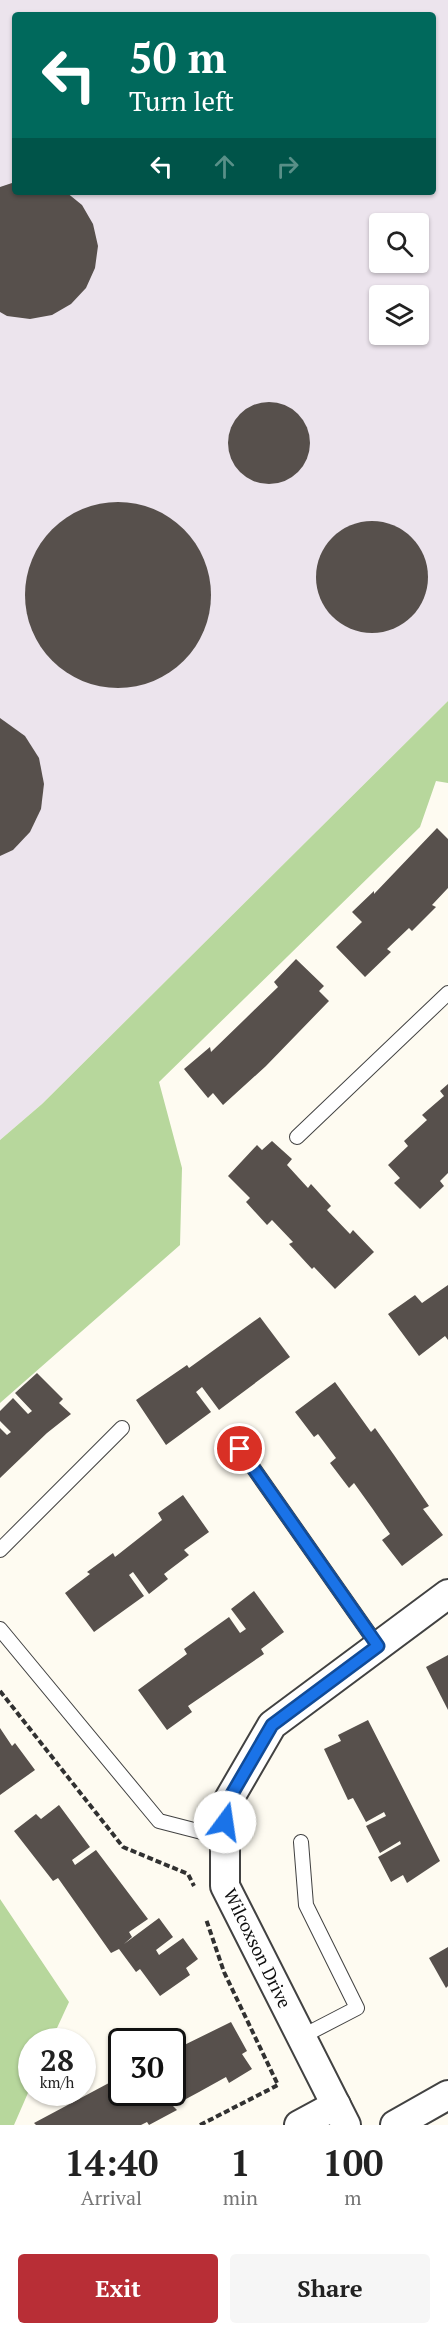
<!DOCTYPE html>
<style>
:root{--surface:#fff;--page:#f6f6f6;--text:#222;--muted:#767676;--accent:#b82e36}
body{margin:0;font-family:"PT Serif",serif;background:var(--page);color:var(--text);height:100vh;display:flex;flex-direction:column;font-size:22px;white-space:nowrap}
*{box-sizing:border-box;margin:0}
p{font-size:20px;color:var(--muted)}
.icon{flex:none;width:33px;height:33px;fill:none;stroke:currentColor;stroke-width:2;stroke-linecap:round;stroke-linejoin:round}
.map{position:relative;height:2125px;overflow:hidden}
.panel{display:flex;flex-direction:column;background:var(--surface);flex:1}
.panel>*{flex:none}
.hud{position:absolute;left:12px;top:12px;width:424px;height:183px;border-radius:6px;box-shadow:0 2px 4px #0004;background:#00695c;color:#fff;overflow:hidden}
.buttons{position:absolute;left:369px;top:213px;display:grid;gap:12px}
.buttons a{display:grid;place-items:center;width:60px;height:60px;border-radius:6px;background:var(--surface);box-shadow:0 2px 4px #0004;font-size:30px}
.speed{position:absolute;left:18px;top:2028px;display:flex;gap:12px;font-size:30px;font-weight:700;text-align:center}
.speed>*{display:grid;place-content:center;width:78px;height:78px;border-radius:50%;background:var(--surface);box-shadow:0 2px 4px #0004;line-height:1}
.speed small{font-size:15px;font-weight:400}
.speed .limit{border:3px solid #111;border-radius:9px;background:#fff;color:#111}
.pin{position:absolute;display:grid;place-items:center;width:51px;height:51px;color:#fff;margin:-26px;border:3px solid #fff;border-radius:50%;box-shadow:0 2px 6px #0007}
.me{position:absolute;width:66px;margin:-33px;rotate:14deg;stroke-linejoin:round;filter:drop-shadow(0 0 4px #0008)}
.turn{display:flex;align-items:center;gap:21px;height:126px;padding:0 18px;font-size:27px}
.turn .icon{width:78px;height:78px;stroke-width:2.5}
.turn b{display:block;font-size:42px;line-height:51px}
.lanes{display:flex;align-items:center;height:57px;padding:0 18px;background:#0003;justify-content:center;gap:30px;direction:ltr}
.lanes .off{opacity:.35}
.eta{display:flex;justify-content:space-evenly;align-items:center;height:102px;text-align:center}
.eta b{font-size:36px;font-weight:700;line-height:42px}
.button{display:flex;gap:12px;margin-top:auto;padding:12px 18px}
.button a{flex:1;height:69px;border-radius:6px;background:var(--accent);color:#fff;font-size:24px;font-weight:700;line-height:69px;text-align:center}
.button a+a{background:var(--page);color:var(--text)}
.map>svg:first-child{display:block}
</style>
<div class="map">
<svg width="448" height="2125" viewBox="0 0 448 2125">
<rect width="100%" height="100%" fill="#fefbf1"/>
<!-- industrial -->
<path fill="#ece4ed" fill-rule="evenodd" d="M0,0H448V701L42,1104L0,1140ZM15,15H434V192H15ZM380,224H418V262H380ZM380,296H418V334H380Z"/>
<!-- forest -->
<g fill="#b7d79c">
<path d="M448,701V783L436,781L420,827L159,1082L182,1168L180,1245L0,1403V1140L42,1104Z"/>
<path d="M0,1899L69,2002L51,2041L32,2042L31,2086L14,2125H0Z"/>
</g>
<!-- building -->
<g fill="#57504c">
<path d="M15,182V192H66L82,205L93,224L98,246L95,268L86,288L71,304L52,315L30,319L7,316L0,312V187Z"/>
<circle cx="269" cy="443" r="41"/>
<circle cx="118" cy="595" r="93"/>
<circle cx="372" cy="577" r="56"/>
<path d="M0,718L25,736L39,758L44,784L41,809L30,832L13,850L0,856Z"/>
<path d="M437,828L448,839V888L432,905L436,907L412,931L409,928L387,949L391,952L365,977L336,947L362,922L352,912L374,891V894Z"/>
<path d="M296,959L324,986L319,991L329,1001L266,1066L223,1105L213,1093L208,1098L184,1069L210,1047L211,1052L278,987L274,982Z"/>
<path d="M448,1084V1173L440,1181L444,1186L420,1209L394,1183L400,1178L388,1165L408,1146L404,1141L427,1120L422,1115L444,1096L440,1091Z"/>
<path d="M272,1141L292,1159L287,1165L308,1188L311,1184L331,1206L327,1210L350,1234L353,1230L374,1252L335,1289L314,1267L312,1269L289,1244L293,1242L272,1220L267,1225L246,1202L250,1198L228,1176L257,1145L262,1150Z"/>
<path d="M448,1285V1340L445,1336L419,1356L388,1314L415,1295L422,1303Z"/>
<path d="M260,1317L290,1357L219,1410L202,1387L196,1392L211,1412L166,1445L136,1400L187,1365L189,1368Z"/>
<path d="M37,1373L63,1399L59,1403L71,1414L47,1433L0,1478V1428L7,1435L11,1432L0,1421V1411L13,1398L28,1414L32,1411L15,1393Z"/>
<path d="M335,1382L371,1432L375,1428L394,1455L429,1506L423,1509L443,1535L402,1566L382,1540L390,1534L372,1508L354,1483L349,1488L330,1463L336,1458L318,1434L314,1437L295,1412Z"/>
<path d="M183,1495L209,1532L184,1550L189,1555L164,1574L168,1579L149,1594L133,1572L129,1575L144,1596L94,1632L65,1593L90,1574L87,1572L113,1553L115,1557L162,1520L158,1513Z"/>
<path d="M254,1591L284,1632L261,1649L264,1654L188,1706L192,1712L167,1730L138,1690L187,1654L184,1649L229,1617L240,1633L246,1629L231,1609Z"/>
<path d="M448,1655V1710L426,1667Z"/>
<path d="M368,1720L440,1861L407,1883L403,1875L391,1882L378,1857L401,1844L400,1841L380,1853L366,1826L386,1816L384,1812L366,1822L353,1798L348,1800L324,1749L341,1741L338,1735Z"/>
<path d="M0,1728L12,1746L15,1743L35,1770L0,1795Z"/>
<path d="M59,1805L90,1847L72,1860L75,1865L96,1850L148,1919L129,1932L132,1937L124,1944L159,1918L173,1937L156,1950L159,1955L183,1938L198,1959L186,1968L190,1975L160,1996L140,1969L136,1972L119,1949L111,1953L58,1878L53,1881L14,1831L36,1814L41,1819Z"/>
<path d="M448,1947V1986L446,1988L429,1958Z"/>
<path d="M231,2022L247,2051L242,2054L252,2069L229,2083L226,2077L199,2092L173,2106L177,2110L149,2125L147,2122L141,2125H36L34,2123L122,2076V2092H172V2051Z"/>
</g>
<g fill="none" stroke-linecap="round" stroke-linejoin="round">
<!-- lane casing -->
<g stroke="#424242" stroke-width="16">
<g id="lane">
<path d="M297,1137L448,993"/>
<path d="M240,1449L378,1646"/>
<path d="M0,1550L122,1428"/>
<path d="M0,1629L159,1821L225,1838"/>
<path d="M301,1842L306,1905L357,2008L301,2037"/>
</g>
</g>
<!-- street casing -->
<g stroke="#424242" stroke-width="32">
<g id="street">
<path d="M299,2125L336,2105"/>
<path d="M346,2125L225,1886V1806L272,1725L448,1594"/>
<path d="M395,2125L448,2095"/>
</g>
</g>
<!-- path -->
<g stroke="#313131" stroke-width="4" stroke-dasharray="6 3" stroke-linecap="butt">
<path d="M0,1691L123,1847L188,1874L194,1886"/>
<path d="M200,2125L278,2085L224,1972L206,1919"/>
</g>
<!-- lane -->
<use href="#lane" stroke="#fff" stroke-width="14"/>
<!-- street -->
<use href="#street" stroke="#fff" stroke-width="28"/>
</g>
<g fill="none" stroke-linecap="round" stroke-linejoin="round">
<!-- route casing -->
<g stroke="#114b97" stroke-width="15">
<path id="route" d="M225,1822V1806L272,1725L378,1646L240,1449"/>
</g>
<!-- route -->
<use href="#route" stroke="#1a73e8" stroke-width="10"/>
</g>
<g text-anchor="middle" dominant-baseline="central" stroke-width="6" stroke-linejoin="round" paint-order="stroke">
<!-- street labels -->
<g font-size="18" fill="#0f0f0f" stroke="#fff">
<text transform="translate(258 1948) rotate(64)">Wilcoxson Drive</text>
</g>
</g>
</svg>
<div class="buttons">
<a><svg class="icon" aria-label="search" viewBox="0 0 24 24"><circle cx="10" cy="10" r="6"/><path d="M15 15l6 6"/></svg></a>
<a><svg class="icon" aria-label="layers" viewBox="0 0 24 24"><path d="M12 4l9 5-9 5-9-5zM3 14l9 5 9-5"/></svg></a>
</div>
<div class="speed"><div>28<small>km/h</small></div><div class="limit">30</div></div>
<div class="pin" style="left:240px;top:1449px;background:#d93025"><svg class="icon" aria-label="arrive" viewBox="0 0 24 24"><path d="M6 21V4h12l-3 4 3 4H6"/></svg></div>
<svg class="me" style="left:225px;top:1822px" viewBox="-20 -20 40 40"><circle r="19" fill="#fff"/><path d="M0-13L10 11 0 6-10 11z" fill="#1a73e8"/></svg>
<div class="hud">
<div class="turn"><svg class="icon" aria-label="left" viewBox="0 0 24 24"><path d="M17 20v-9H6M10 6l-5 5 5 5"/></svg><div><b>50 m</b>Turn left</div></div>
<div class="lanes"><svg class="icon" aria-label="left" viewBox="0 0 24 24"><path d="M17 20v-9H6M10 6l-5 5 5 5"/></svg><svg class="icon off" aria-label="ahead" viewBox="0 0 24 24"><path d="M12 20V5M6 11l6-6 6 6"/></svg><svg class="icon off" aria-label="right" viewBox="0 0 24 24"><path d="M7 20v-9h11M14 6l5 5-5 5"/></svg></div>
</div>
</div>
<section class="panel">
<div class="eta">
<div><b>14:40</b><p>Arrival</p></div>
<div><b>1</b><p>min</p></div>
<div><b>100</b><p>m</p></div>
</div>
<div class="button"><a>Exit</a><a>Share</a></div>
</section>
